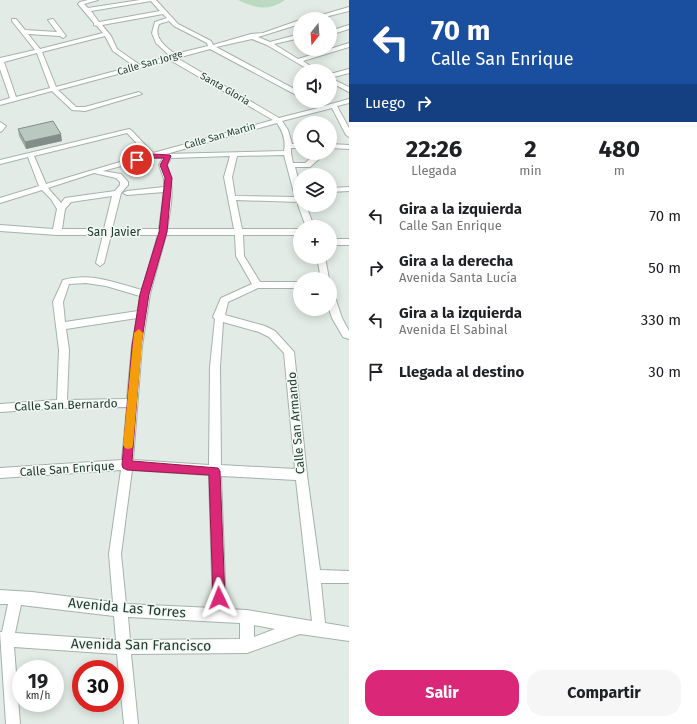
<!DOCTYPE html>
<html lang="es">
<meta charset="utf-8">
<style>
:root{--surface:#fff;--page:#f6f6f6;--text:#202124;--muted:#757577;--accent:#db2777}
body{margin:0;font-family:"Fira Sans",sans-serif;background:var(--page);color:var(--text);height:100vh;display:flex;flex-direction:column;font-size:15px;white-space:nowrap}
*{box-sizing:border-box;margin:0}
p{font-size:13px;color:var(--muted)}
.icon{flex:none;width:22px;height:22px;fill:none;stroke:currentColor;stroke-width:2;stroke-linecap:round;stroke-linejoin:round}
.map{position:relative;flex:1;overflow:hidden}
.side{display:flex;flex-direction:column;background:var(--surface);width:348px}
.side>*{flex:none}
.guide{background:#1a4fa0;color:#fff;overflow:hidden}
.needle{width:26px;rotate:197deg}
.controls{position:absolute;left:293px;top:12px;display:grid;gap:8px}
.controls a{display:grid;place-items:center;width:44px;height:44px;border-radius:50%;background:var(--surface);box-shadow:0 2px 10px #0003;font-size:20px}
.speed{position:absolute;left:12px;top:660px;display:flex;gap:8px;font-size:20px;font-weight:700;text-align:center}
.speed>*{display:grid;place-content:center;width:52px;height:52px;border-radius:50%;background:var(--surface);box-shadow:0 2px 10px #0003;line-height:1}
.speed small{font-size:10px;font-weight:400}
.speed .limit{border:6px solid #d22;background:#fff;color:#111}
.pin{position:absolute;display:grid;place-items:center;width:34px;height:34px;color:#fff;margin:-17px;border:2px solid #fff;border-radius:50%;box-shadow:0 1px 4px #0007}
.me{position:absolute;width:44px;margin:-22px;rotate:358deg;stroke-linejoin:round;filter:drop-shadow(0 0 3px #0008)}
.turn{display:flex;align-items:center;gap:14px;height:84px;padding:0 16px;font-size:18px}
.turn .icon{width:52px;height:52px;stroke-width:2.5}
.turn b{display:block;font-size:28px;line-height:34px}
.then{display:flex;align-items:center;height:38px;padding:0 16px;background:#0003;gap:8px;font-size:15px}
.eta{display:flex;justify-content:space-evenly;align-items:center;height:68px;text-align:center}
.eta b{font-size:24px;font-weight:700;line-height:28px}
.button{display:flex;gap:8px;margin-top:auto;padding:8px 16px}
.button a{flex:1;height:46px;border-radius:16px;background:var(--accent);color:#fff;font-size:16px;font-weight:700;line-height:46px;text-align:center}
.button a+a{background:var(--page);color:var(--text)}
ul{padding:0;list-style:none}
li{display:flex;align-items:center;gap:12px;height:52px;padding:0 16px}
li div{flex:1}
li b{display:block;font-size:15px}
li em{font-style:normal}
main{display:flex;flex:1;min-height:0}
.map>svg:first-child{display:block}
</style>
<main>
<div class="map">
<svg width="349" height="724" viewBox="0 0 349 724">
<rect width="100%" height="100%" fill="#e2ebe6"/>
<!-- green -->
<path fill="#bcdac2" d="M238,0H285C267,12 256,8 238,0Z"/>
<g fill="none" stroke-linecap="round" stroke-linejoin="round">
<!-- street casing -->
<g stroke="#a5b2ac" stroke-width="2">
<g id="street">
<path d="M88,0H98L84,4L88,8L140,0H156L178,24L211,41L213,45L251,34L263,33L300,20V24L258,37L270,42L300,34V38L274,44L298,59L349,43V47L303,61L318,71H311L267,45L252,39L216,47L300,92V97L210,49L177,58L279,118L318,108L307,101H315L324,106L349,99V103L337,106L349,128V137L346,135L332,108L282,121L288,130L292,144H300V148H291V153L293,163H305L311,158V153H319V159L310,167H295L300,186V202L236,200L242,229H300V235H243L244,256L260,282H300V288H258L228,302L225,315L265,326L275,331L294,352L307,475L320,570L349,571V583H321L325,623L349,627V641L300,634L247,653L131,654L138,724H124L117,654L14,647L20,724H6L0,632H2L8,604H0V590L32,592L113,602L109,554L121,470L0,478V468L122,460L127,407L62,408L0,412V404L57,400L59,350L53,302L63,280C90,272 116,283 142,290L158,235H111L104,263L100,266L96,263L103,235H57L0,231V225L53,229L57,209L51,199L42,190L0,203V198L39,186L28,157L0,164V160L129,129L131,130L153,153L273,120L170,60L58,90L76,107H85L139,92L142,94L85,111L72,110L52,91L0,105V101L10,98L0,69V58L35,50L12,21V19H16L25,30L57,32L48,20L53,19L66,36L63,38L60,36L28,34L40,49L103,33L97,26L94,25V23L78,4L80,2ZM151,1L160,11L99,22L91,11ZM163,14L167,18L155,22L152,33L156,43L170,56L140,65L117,49L111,36L102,25ZM169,21L174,26L207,43L208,46L175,54C165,46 153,38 159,24ZM105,36L113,51L134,66L56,87L42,52ZM37,53L50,88L16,97L4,62ZM277,123C283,132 286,140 284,151L166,154ZM127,133L147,154L46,184L34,156ZM284,155L295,197L235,196L232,177L237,156ZM230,156L224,177L234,229H167C171,207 175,187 167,165L171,158ZM150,158H163L159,165L164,179V187L127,191L123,193L127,195L164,192L159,229H112L121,193L128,185V182L121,174L103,171ZM94,173L116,178L120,182V185L115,191L72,197L65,198L61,203L48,188ZM112,196L104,229H62L65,209L71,202ZM166,235H235L236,256L252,284L221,298L213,317L215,319L210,367L209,465L133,460L142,346L150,294ZM86,283L106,286L140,296L138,311L65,322L63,302L69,284ZM137,318L132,346L127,399L67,400L69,350L66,329ZM223,322L259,332L269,337L284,353L295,469L221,465L220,367ZM132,470L209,475L213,608L126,604L121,554ZM221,476L296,480L312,621L247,610L226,609ZM21,605L114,616L116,640L15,633ZM128,617L240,623V639L130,640ZM254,625L275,629L254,637Z"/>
<path d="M349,7V11L317,19H308Z"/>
<path d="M349,25V29L330,35V31Z"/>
<path d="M349,69V73L330,78V74Z"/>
<path d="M330,78L349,87V92L330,82Z"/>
<path d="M0,122L6,126L2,131L0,132Z"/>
<path d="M330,144L349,145V149L330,148Z"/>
<path d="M349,187V191L330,192V188Z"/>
<path d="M300,203V205H306L314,227H306L298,205Z"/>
<rect x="330" y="239" width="19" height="6"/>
<path d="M317,257H325L329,279H321Z"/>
<path d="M330,294L335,297L342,318L349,331V339L343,337L332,318L329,309Z"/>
</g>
</g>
<!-- street -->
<use href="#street" fill="#fff" fill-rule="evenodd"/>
</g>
<!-- wall -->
<path fill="#a0aca7" d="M18,129L62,141L26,149L19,136Z"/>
<!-- shaded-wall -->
<path fill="#828c88" d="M61,134L62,141L26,149L25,142Z"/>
<!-- building -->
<path fill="#bac8c2" stroke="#828c88" d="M53,121L61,134L25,142L18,129Z"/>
<!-- route -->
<path fill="#db2777" stroke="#8e194d" d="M152,154L170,155L171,156L167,165L172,178L167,232L149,294L141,346L132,461L218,468L220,471L225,598L223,603L219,605L215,603L213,598L209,475L127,470L123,468L122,465L132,346L140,294L159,232L165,178L160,165L164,158H152L137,162L134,160Z"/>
<!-- slow -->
<path fill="#f59e0b" d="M139,329L143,333L133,445L132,448L128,449L125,448L123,445L134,333Z"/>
<g text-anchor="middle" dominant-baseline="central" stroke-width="3" stroke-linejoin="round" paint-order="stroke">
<!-- far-street labels -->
<g font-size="10" fill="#233a32" stroke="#f2f8f4">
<text transform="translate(150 63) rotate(-16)">Calle San Jorge</text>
<text transform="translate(225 89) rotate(30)">Santa Gloria</text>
<text transform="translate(220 136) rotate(-16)">Calle San Martin</text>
</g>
<!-- street labels -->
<g font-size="12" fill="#233a32" stroke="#f2f8f4">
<text x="114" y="232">San Javier</text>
<text transform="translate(66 405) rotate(-2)">Calle San Bernardo</text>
<text transform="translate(296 423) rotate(-95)">Calle San Armando</text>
<text transform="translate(67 469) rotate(-4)">Calle San Enrique</text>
</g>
<!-- near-street labels -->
<g font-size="14" fill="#233a32" stroke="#f2f8f4">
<text transform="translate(127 608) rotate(5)">Avenida Las Torres</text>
<text transform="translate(141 645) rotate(1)">Avenida San Francisco</text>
</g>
</g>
</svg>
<div class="controls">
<a><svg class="needle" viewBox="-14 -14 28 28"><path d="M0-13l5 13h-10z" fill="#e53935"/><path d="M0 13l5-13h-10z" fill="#757577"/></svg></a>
<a><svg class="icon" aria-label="sound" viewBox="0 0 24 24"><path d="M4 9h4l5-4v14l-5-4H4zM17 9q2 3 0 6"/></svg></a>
<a><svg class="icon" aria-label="search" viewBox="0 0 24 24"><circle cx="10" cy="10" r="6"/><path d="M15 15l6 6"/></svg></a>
<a><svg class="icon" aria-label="layers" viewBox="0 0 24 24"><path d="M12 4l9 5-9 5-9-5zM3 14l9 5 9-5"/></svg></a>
<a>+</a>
<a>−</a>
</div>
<div class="speed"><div>19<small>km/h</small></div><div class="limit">30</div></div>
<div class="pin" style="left:137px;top:160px;background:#d93025"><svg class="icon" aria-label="arrive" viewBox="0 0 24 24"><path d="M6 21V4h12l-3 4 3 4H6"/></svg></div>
<svg class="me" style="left:219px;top:598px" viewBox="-20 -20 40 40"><path d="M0-17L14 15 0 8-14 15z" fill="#db2777" stroke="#fff" stroke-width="4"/></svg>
</div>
<section class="side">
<div class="guide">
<div class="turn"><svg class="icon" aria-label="left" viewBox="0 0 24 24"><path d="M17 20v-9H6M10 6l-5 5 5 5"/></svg><div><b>70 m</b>Calle San Enrique</div></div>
<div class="then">Luego<svg class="icon" aria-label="right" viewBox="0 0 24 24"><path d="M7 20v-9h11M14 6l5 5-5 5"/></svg></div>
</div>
<div class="eta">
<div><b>22:26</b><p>Llegada</p></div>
<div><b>2</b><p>min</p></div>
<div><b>480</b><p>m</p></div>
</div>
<ul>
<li><svg class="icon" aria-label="left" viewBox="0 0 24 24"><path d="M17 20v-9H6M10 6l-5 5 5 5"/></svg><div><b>Gira a la izquierda</b><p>Calle San Enrique</p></div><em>70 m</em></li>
<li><svg class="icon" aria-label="right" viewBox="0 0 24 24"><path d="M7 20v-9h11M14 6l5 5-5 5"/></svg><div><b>Gira a la derecha</b><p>Avenida Santa Lucía</p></div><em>50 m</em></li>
<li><svg class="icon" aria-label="left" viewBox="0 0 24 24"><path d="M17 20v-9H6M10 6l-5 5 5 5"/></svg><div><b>Gira a la izquierda</b><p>Avenida El Sabinal</p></div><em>330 m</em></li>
<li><svg class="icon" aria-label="arrive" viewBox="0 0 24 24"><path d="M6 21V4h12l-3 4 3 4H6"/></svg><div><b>Llegada al destino</b></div><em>30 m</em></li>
</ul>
<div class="button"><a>Salir</a><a>Compartir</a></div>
</section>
</main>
